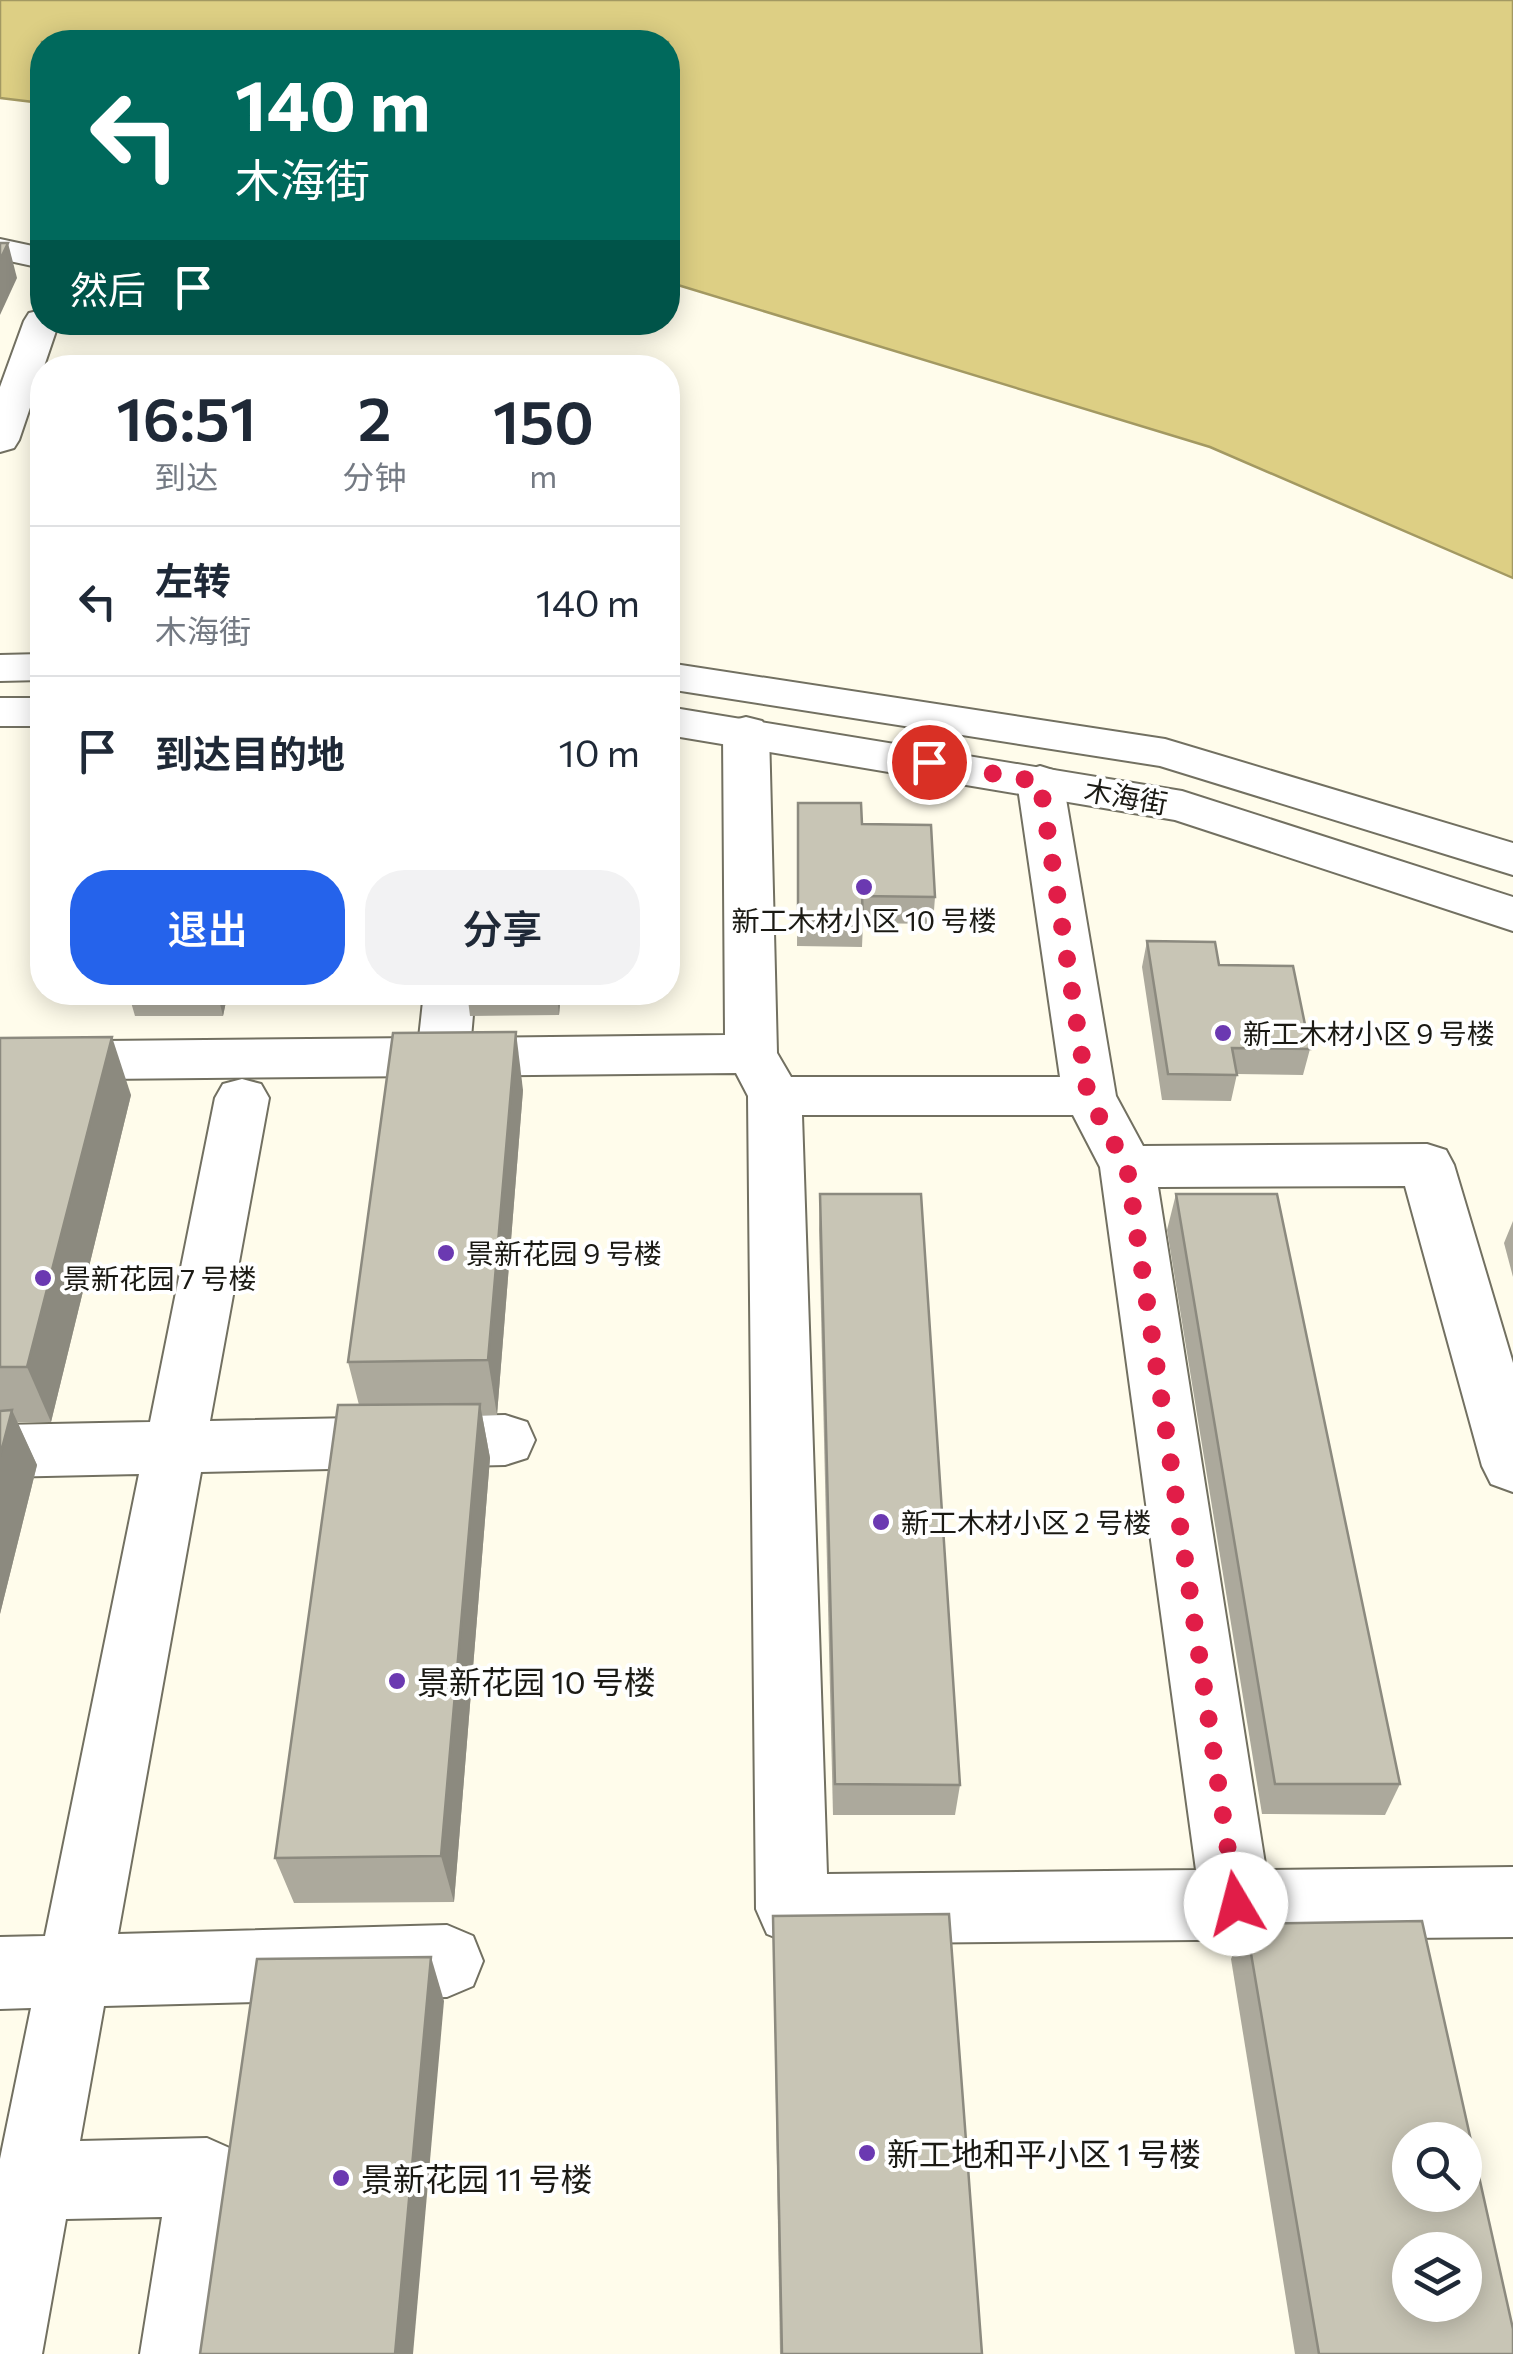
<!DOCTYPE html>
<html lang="zh">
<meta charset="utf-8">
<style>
:root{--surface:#fff;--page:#f2f2f3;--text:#1f2937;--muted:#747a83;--line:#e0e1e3;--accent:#2563eb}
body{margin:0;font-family:Commissioner,"Noto Sans SC",sans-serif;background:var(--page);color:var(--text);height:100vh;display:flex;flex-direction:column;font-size:38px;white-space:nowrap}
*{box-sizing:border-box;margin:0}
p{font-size:32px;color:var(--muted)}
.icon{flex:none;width:55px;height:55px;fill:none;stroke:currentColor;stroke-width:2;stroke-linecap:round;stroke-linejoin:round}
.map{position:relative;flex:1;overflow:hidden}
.side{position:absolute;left:30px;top:355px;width:650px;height:650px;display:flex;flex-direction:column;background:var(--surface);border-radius:40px;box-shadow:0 5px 25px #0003}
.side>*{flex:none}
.banner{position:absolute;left:30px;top:30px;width:650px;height:305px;border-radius:40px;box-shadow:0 5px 25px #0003;background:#00695c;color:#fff;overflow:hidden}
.controls{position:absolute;left:1392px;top:2122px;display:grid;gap:20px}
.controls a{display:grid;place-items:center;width:90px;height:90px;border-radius:50%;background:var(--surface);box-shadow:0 5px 25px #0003;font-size:50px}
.pin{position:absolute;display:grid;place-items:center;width:85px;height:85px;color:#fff;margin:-42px;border:5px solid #fff;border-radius:50%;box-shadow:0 2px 10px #0007}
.me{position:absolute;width:110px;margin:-55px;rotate:352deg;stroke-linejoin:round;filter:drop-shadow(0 0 8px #0008)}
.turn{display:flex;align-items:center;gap:35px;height:210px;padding:0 40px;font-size:45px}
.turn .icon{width:130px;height:130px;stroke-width:2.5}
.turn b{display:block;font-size:70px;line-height:85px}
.then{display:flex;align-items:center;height:95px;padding:0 40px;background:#0003;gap:20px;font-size:38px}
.eta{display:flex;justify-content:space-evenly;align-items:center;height:170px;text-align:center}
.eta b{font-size:60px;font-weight:600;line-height:70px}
.cta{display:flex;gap:20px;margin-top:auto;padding:20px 40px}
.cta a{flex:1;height:115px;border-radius:40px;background:var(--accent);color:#fff;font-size:40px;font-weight:600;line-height:115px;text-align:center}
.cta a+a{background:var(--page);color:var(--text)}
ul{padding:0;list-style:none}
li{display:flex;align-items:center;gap:30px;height:150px;padding:0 40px;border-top:2px solid var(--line)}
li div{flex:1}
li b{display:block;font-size:38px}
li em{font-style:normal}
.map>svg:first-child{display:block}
</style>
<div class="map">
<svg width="1513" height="2354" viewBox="0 0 1513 2354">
<rect width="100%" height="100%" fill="#fffceb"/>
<!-- water -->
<path fill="#ddcf84" stroke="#a39962" stroke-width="2.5" d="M0,0H1513V578L1210,447L668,282V42H42V103L0,98Z"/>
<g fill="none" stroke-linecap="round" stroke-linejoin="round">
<!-- street casing -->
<g stroke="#727061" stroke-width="4">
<g id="street">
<path d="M0,239L42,248V268L0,259Z"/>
<path d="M42,310V322H59L19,440L14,448L0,452V387L24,321L29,313Z"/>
<path d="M746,717L762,721L769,731L777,1053L791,1077H1060L1017,781L1024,771L1040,766L1056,771L1063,781L1116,1096L1143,1146L1427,1144L1446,1150L1454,1165L1513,1363V1492L1491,1484L1482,1466L1405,1186L1158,1187L1266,1870L1513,1867V1937L792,1944L767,1934L756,1909L748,1096L736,1073L0,1080V1042L419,1038L424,992H475L471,1038L725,1035L723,731L730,721ZM802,1115H1073L1100,1167L1196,1870L827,1874Z"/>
<path d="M242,1079L261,1084L269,1098L210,1421L505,1415L527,1422L535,1440L527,1458L505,1465L201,1472L118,1934L447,1925L473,1936L483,1961L473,1986L447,1997L104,2006L80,2141L207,2138L234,2150L246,2177L222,2354H140L162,2217L66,2219L42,2354H0V2159L31,2008L0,2009V1937L45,1936L139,1474L0,1477V1425L150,1422L215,1098L223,1084Z"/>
</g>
</g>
<!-- secondary casing -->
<g stroke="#727061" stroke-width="4">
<g id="secondary">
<path d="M42,654V680L0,681V655Z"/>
<path d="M668,663L1165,739L1513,843V875L1160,766L668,689Z"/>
<rect x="0" y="698" width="42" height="28"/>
<path d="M668,707L1182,791L1513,897V931L1175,820L668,735Z"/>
</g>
</g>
<!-- street -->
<use href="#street" fill="#fff" fill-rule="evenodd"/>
<!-- secondary -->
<use href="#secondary" fill="#fff" fill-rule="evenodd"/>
</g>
<!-- wall -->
<g fill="#aca99c">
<path d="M798,803L862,824L935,897L933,924L863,923L862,947L797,946Z"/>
<path d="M1147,941L1219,965L1310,1049L1303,1075L1237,1074L1231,1101L1162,1100L1142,967Z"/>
<path d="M128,992H228L223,1016H135Z"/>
<path d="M467,992H561L559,1015L470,1016Z"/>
<path d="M0,1038L131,1095L51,1422H17L37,1465L0,1614Z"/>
<path d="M523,1090L497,1415H482L490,1458L454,1902L294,1903L275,1858L359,1405L348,1362Z"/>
<path d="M820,1194L960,1785L955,1815H833L819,1230Z"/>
<path d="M1176,1194L1400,1784L1385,1815L1262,1814L1167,1230Z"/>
<path d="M1513,1221V1277L1504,1243Z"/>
<path d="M773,1916L982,2354H780Z"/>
<path d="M1246,1924L1513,2354H1295L1231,1959Z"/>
</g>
<!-- shaded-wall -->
<g fill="#8c8a7f">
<path d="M8,243L17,278L0,315V260Z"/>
<path d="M217,992H228L223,1016Z"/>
<path d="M557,992H561L559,1015Z"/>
<path d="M516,1032L523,1090L497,1415L488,1360Z"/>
<path d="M112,1037L131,1095L51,1422L27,1367Z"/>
<path d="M480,1404L490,1458L454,1902L441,1856Z"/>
<path d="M12,1410L37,1465L0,1614V1456Z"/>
<path d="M431,1957L444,2001L413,2354H395Z"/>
</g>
<!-- building -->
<g fill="#c8c5b5" stroke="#8c8a7f" stroke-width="2.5" fill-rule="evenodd">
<path d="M0,243H8L0,260Z"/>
<path d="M153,364H219L218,368H151Z"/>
<path d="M798,803H861L862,824L931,825L935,897L862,896L863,920H798Z"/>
<path d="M1147,941L1215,942L1219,965L1293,966L1310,1049L1232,1048L1237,1075L1168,1074Z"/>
<path d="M516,1032L488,1360L348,1362L393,1033Z"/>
<path d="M112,1037L27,1367H0V1038Z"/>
<path d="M820,1194H921L960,1785L835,1784Z"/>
<path d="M1176,1194H1277L1400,1784H1275Z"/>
<path d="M480,1404L441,1856L275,1858L338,1405Z"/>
<path d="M12,1410L0,1456V1411Z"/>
<path d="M949,1914L982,2354H782L773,1916Z"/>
<path d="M1422,1921L1513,2329V2354H1319L1246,1924ZM1410,2140H1465V2195H1410ZM1410,2250H1465V2305H1410Z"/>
<path d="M431,1957L395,2354H200L257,1959Z"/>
</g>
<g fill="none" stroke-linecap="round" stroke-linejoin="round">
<!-- route -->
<path stroke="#e11d48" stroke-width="18" stroke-dasharray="0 32.4" d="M929,762L1040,782L1088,1096L1127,1167L1236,1904"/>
</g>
<!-- markers -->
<g fill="#6b39b1" stroke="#fff" stroke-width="4">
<circle cx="864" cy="887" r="10"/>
<circle cx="1223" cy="1033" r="10"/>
<circle cx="446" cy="1253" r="10"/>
<circle cx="43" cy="1278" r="10"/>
<circle cx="881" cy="1522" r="10"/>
<circle cx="397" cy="1681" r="10"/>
<circle cx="867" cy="2153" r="10"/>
<circle cx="341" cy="2178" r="10"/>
</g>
<g text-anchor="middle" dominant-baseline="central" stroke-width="8" stroke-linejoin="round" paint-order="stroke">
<!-- street labels -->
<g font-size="28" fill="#1b1a14" stroke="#fff">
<text transform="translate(1126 796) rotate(10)">木海街</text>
</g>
<!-- poi labels -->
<g font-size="28" fill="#1b1a14" stroke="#fff" text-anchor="start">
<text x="864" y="920" text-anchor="middle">新工木材小区 10 号楼</text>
<text x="1243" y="1033">新工木材小区 9 号楼</text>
<text x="466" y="1253">景新花园 9 号楼</text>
<text x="63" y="1278">景新花园 7 号楼</text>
<text x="901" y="1522">新工木材小区 2 号楼</text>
</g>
<!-- near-poi labels -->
<g font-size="32" fill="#1b1a14" stroke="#fff" text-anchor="start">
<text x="417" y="1681">景新花园 10 号楼</text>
<text x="887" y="2153">新工地和平小区 1 号楼</text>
<text x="361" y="2178">景新花园 11 号楼</text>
</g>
</g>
</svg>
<div class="controls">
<a><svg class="icon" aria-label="search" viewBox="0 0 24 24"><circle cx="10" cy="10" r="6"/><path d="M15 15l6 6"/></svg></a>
<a><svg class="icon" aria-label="layers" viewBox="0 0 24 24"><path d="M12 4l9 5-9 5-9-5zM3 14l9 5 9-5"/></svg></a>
</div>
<div class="pin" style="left:929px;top:762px;background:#d93025"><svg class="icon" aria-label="arrive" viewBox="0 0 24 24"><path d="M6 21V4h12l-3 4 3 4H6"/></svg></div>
<svg class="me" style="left:1236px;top:1904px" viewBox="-20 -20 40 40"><circle r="19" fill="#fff"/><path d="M0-13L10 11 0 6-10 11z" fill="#e11d48"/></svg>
<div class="banner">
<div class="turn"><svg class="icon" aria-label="left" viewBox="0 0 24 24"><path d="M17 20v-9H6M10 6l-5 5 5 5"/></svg><div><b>140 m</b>木海街</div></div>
<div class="then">然后<svg class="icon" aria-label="arrive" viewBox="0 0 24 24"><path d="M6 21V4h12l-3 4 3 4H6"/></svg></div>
</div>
<section class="side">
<div class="eta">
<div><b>16:51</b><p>到达</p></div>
<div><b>2</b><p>分钟</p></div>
<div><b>150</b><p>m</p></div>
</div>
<ul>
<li><svg class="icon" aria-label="left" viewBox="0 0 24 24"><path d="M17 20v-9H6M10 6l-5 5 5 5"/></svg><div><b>左转</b><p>木海街</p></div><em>140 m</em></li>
<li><svg class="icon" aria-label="arrive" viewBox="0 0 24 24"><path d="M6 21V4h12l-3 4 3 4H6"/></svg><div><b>到达目的地</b></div><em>10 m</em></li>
</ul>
<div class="cta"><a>退出</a><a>分享</a></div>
</section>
</div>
